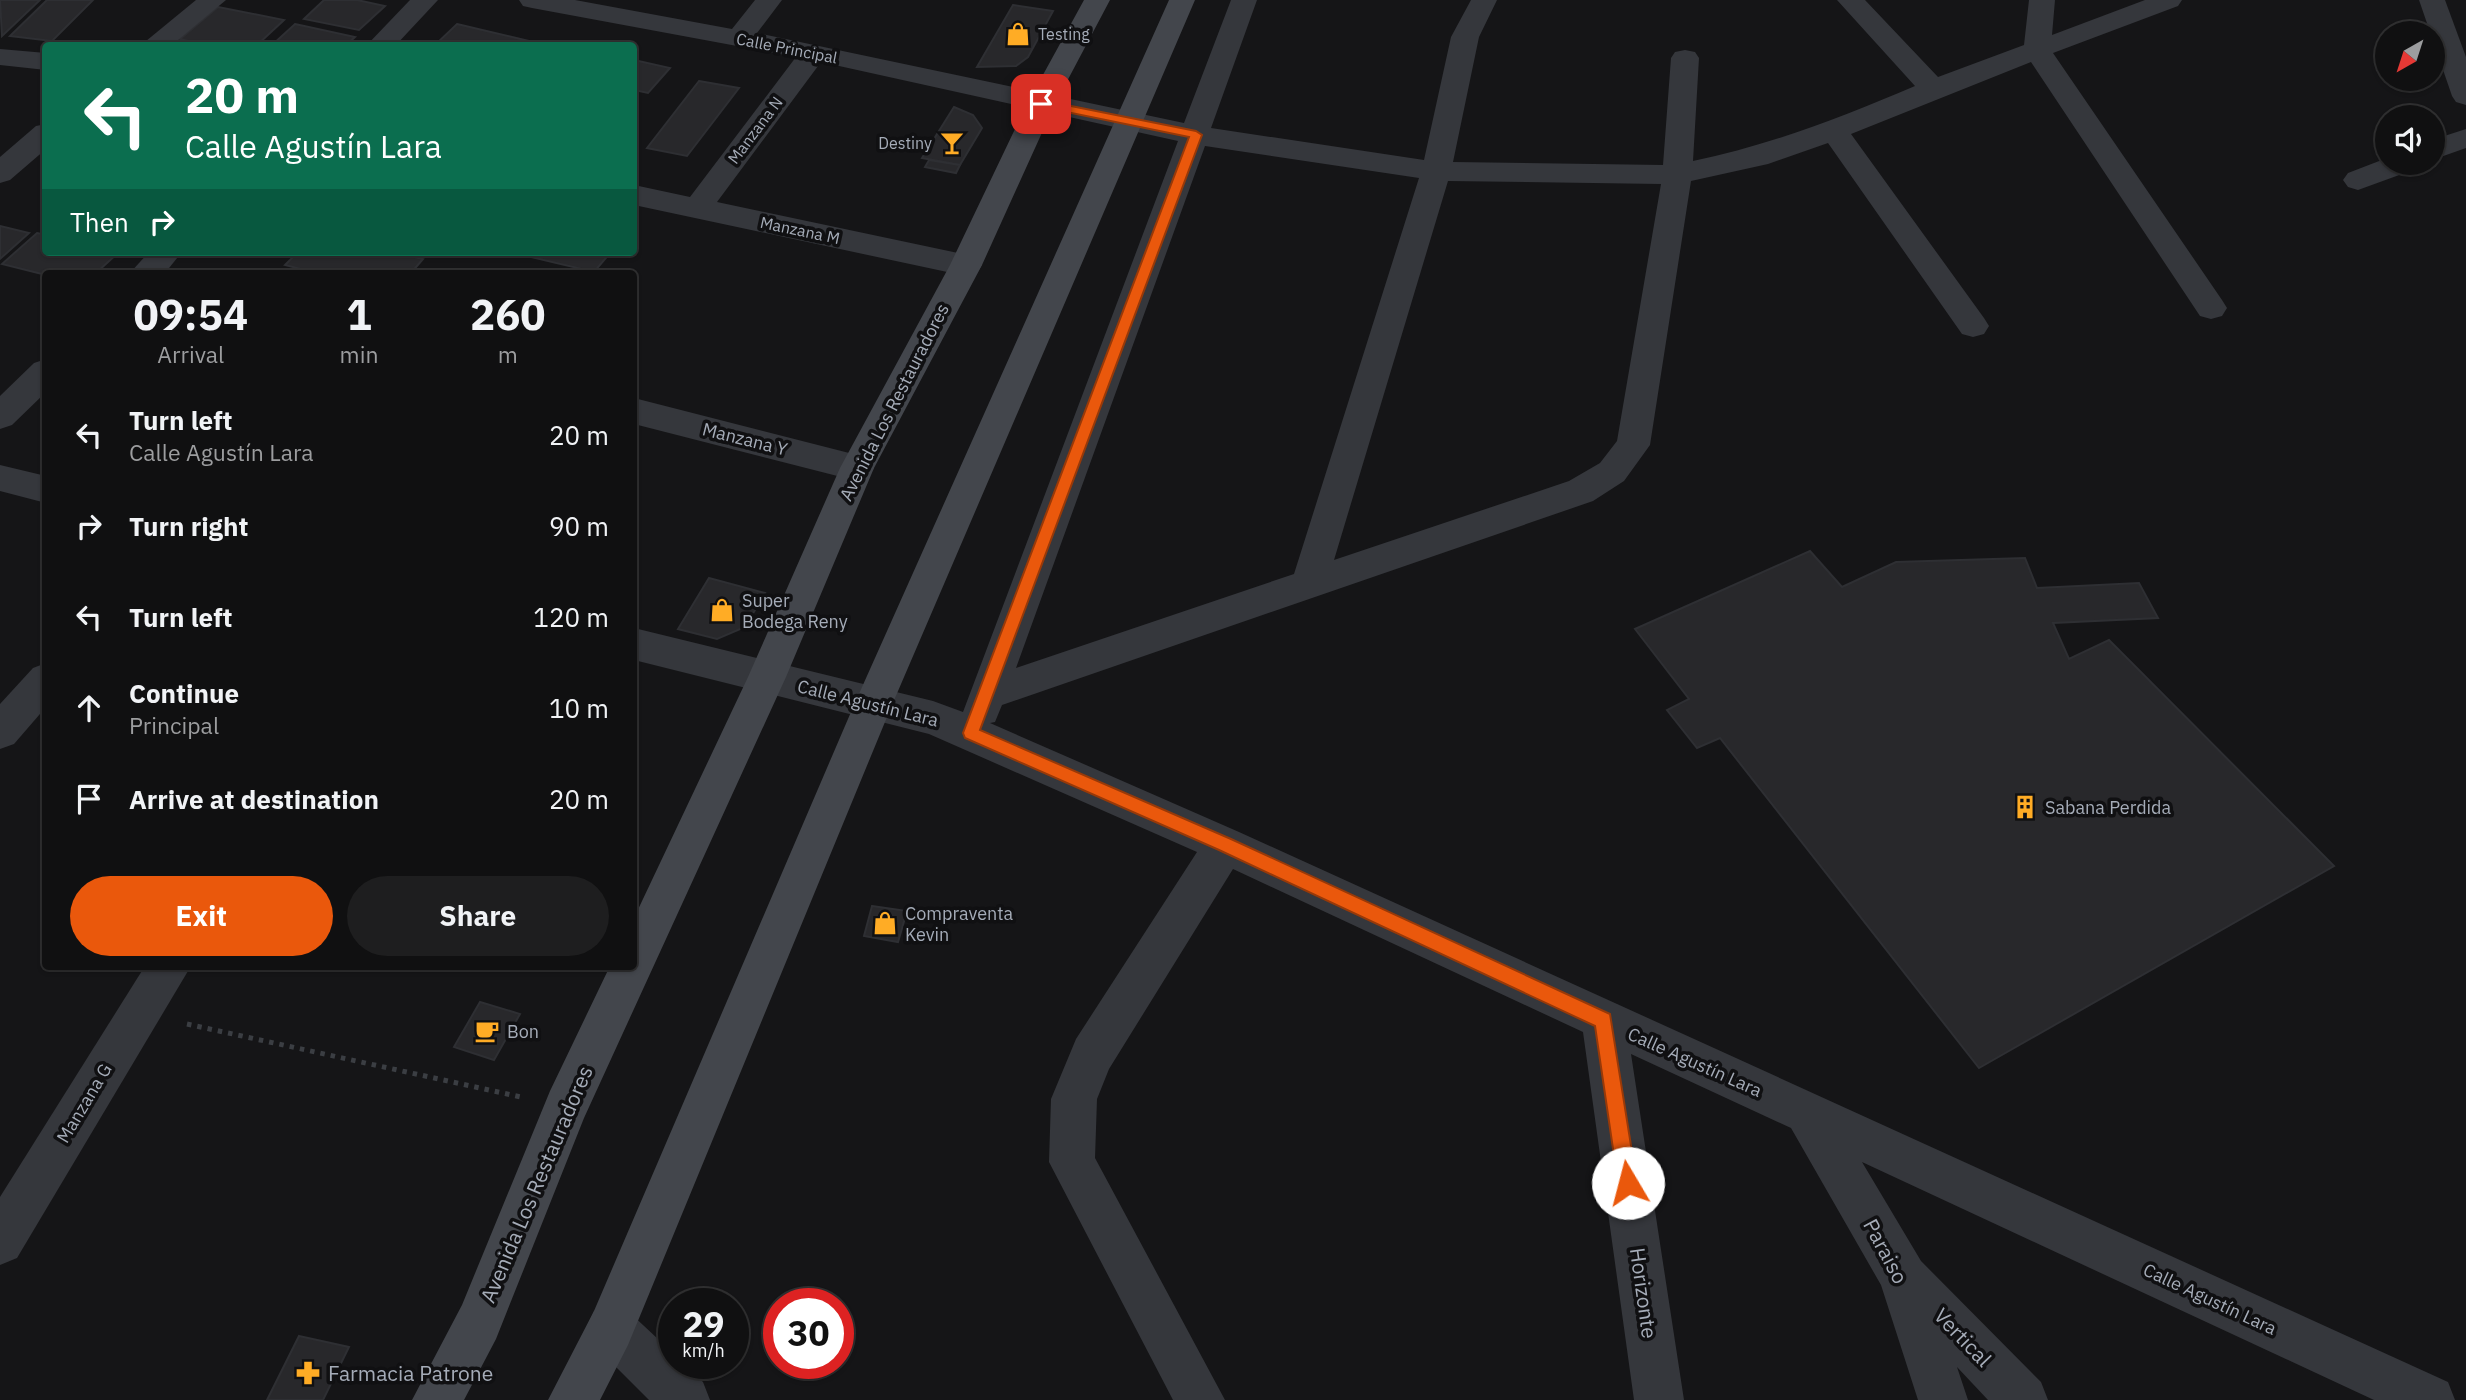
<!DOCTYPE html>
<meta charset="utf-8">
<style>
:root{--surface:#101011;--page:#1e1e1f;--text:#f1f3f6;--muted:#9c9d9f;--line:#303031;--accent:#ea580c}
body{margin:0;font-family:"IBM Plex Sans",sans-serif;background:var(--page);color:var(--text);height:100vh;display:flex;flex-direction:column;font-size:26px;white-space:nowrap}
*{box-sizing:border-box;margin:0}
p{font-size:23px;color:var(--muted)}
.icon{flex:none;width:38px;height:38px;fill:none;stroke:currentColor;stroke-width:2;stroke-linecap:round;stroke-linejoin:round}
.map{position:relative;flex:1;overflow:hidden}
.details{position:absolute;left:42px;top:270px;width:595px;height:700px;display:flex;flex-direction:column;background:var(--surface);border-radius:7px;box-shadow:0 2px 5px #0004,0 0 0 2px var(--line)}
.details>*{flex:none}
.guide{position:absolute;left:42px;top:42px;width:595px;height:214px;border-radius:7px;box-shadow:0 2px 5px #0004,0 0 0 2px var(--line);background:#0b6e4f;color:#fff;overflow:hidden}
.needle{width:46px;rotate:219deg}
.buttons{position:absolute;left:2375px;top:21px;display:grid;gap:14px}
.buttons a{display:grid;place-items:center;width:70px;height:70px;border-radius:50%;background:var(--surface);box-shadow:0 2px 5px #0004,0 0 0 2px var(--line);font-size:35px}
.speed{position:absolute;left:658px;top:1288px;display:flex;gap:14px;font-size:35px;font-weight:700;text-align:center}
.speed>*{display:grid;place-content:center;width:91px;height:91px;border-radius:50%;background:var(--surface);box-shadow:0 2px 5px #0004,0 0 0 2px var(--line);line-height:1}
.speed small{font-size:18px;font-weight:400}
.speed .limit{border:10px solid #d22;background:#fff;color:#111}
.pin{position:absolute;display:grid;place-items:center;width:60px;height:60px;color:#fff;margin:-30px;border-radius:14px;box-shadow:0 4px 10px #0006}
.me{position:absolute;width:77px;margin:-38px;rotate:352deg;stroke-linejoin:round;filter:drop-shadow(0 0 5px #0008)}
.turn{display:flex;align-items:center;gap:24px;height:147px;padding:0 28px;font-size:32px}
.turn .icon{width:91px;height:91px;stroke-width:2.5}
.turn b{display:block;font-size:49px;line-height:60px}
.then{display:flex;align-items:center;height:66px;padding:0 28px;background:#0003;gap:14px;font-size:26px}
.eta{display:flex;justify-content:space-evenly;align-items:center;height:119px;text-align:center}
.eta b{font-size:42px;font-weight:700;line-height:49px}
.primary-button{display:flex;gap:14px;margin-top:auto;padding:14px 28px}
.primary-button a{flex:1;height:80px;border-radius:42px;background:var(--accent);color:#fff;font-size:28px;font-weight:700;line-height:80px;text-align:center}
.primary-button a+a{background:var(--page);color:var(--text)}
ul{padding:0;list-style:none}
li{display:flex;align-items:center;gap:21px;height:91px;padding:0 28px}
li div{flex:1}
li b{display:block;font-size:26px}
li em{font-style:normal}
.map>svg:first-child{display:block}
</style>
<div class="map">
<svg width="2466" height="1400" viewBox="0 0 2466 1400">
<rect width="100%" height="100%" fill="#151517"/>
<!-- building -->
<g fill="#28282b" stroke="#2e2f33" stroke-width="2">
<path d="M0,0H40L2,36Z"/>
<path d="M47,0H93L52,41L10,36Z"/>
<path d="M324,0H357L385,6L359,30L304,19Z"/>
<path d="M1013,5L1053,11L1028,57L1016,66L977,67Z"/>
<path d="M218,7L284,20L256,46H209L180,39Z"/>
<path d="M295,24L355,37L345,46H271Z"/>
<path d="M457,24L546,45L434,46Z"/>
<path d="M634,60L670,68L648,93L634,90Z"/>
<path d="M699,81L739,88L687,156L647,148Z"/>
<path d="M954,107L973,115L982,128L960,165L922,158Z"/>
<path d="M929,160L960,165L956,173L925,167Z"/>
<path d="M0,226L29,233L0,259Z"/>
<path d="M37,233L46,235V252H119L96,273L46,275L2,264Z"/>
<path d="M298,252H393L423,259L411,273H316L285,265Z"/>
<path d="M510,252H611L594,272Z"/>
<path d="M1810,551L1842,587L1896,562L2025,558L2037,588L2139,583L2158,618L2053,623L2069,659L2109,640L2334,866L1979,1068L1720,738L1697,748L1667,710L1689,699L1635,629Z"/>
<path d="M709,578L765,593L745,627L717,639L678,629Z"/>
<path d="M872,906L907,911L898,942L864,936Z"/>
<path d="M480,1002L520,1014L494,1060L454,1047Z"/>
<path d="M299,1336L349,1347L323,1400H267Z"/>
</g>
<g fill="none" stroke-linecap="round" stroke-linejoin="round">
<!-- path -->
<path stroke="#3b3e43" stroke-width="5" stroke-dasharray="4.5 6" stroke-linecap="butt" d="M187,1024L521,1097"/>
<!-- street -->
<g fill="#35373c" fill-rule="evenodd">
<path d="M196,0H226L171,46H140Z"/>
<path d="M410,0H438L395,46H366Z"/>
<path d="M519,0H575L732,29L755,0H782L757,33L1184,123L1231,0H1257L1211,128L1424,160L1451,37L1471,0H1497L1479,37L1453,162L1663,165L1671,58L1675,52L1685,50L1695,52L1699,58L1693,161C1771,145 1842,117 1915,86L1837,0H1865L1938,77L2024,45L2029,0H2055L2052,35L2145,0H2182L2178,6L2053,53L2222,300L2227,308L2222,316L2211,319L2200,316L2031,62L1851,134L1984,318L1989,326L1984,334L1973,337L1962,334L1828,143L1768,164L1691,181L1650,445L1624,481L1593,501L1002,705L995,722L990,723L1239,832L2448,1382L2455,1400H2374L1862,1162L1921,1261L2041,1382L2048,1400H1988L1957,1367L1968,1400H1918L1881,1285L1791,1128L1631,1054L1684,1400H1634L1583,1032L1233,869L1109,1069L1097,1099L1095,1158L1225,1400H1173L1049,1162L1051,1099L1076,1039L1197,852L929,734L634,660V628L933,701L963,712L1178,141L821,62L717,202L977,257L982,265L977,273L966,276L634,205V185L690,197L796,57L532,8L523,6ZM1205,146L1419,178L1294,574L1016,668ZM1448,181L1661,184L1617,441L1600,463L1569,481L1334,560Z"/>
<path d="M2419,0H2445L2466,57V105L2456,102L2452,96Z"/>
<path d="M0,49L46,53V70L0,65Z"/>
<path d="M46,124V149L10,180L0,183V157L36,126Z"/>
<path d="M2466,129V148L2432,160V140Z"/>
<path d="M2387,158V163H2418L2413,170L2358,190L2348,187L2343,180L2348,173Z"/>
<path d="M149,252H182L165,273H130Z"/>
<path d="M46,359V392L12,425L0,429V396L34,363Z"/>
<path d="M634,398L857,455L869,459L874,468L869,477L857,481L634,424Z"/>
<path d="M0,465L46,476V503L0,491Z"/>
<path d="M46,663V707L14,744L0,749V704L33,668Z"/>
<path d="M145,966H191L17,1258L0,1265V1197Z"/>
<path d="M611,1303L628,1311L674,1354V1363H683L703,1382L710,1400H649L594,1345L586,1328L594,1311Z"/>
</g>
<!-- secondary -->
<g fill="#43464c" fill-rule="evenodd">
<path d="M1084,0H1110L1055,104L982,265L874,468L786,677L584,1118L496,1339L464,1400H412L462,1305L550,1091L610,966H634V918L748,677L840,468L950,265L1027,104Z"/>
<path d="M1169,0H1195L892,705L628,1345L600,1400H548L594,1311L854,705Z"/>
</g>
</g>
<!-- route -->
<path fill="#ea580c" stroke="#983908" stroke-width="2" d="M1041,100L1196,131L1202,135L980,730L1231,839L1610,1014L1637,1183L1634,1190L1628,1193L1621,1190L1618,1183L1595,1026L1219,850L965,738L963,733L1189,137L1037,106V101Z"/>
<!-- icons -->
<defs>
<g id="shop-bare" transform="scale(1.89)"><path d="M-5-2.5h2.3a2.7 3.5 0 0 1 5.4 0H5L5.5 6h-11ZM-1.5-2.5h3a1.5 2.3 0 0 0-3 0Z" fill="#ffac25" stroke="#101012" stroke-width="2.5" paint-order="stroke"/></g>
<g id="bar-bare" transform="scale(1.89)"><path d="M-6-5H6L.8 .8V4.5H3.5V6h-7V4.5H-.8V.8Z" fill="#ffac25" stroke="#101012" stroke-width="2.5" paint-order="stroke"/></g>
<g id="building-bare" transform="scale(1.89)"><path d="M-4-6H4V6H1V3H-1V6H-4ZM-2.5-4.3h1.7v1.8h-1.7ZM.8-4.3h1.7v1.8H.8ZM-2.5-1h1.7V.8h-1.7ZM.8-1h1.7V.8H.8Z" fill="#ffac25" stroke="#101012" stroke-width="2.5" paint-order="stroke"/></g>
<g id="cafe-bare" transform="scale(1.89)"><path d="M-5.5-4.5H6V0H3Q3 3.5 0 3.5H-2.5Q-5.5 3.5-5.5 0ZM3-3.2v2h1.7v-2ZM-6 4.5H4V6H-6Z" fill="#ffac25" stroke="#101012" stroke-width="2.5" paint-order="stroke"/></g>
<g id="pharmacy-bare" transform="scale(1.89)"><path d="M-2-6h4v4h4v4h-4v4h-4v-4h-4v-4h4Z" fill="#ffac25" stroke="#101012" stroke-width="2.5" paint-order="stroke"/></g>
</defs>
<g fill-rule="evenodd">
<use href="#shop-bare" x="1018" y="34"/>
<use href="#bar-bare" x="952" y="143"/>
<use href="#shop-bare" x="722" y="610"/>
<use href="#building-bare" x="2025" y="807"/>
<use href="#shop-bare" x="885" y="923"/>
<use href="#cafe-bare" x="487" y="1031"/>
<use href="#pharmacy-bare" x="308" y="1373"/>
</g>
<g text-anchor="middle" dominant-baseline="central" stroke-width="7" stroke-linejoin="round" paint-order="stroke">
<!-- far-poi labels -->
<g font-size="16" fill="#a5acb8" stroke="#101012" text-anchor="start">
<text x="1038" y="34">Testing</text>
<text x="932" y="143" text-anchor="end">Destiny</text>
</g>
<!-- far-street labels -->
<g font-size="16" fill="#a5acb8" stroke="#101012">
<text transform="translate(787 48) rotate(11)">Calle Principal</text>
<text transform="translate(755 130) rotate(-53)">Manzana N</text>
<text transform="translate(800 230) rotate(12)">Manzana M</text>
</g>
<!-- street labels -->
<g font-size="18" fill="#a5acb8" stroke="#101012">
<text transform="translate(894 402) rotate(-63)">Avenida Los Restauradores</text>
<text transform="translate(745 439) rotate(14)">Manzana Y</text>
<text transform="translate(868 703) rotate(14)">Calle Agustín Lara</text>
<text transform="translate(1695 1062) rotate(24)">Calle Agustín Lara</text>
<text transform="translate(84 1103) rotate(-59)">Manzana G</text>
<text transform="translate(2210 1299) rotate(25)">Calle Agustín Lara</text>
</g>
<!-- poi labels -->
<g font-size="18" fill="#a5acb8" stroke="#101012" text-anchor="start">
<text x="742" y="600">Super<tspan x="742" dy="21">Bodega Reny</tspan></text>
<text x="2045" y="807">Sabana Perdida</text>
<text x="905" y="913">Compraventa<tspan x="905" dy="21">Kevin</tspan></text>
<text x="507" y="1031">Bon</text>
</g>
<!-- near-street labels -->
<g font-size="21" fill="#a5acb8" stroke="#101012">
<text transform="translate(536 1184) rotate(-67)">Avenida Los Restauradores</text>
<text transform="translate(1886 1251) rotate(62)">Paraiso</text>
<text transform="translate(1644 1293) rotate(82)">Horizonte</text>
<text transform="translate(1963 1337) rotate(46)">Vertical</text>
</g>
<!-- near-poi labels -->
<g font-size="21" fill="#a5acb8" stroke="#101012" text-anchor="start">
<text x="328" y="1373">Farmacia Patrone</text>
</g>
</g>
</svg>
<div class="buttons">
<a><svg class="needle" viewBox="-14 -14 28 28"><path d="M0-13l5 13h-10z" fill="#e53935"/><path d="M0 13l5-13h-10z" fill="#9c9d9f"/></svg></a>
<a><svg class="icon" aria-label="sound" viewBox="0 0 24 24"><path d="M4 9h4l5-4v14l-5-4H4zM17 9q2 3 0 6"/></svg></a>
</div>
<div class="speed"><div>29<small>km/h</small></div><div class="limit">30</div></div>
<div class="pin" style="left:1041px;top:104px;background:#d93025"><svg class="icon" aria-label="arrive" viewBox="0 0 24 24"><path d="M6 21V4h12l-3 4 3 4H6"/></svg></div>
<svg class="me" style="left:1628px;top:1183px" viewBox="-20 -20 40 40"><circle r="19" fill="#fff"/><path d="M0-13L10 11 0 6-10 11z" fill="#ea580c"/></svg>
<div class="guide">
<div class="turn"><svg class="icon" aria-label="left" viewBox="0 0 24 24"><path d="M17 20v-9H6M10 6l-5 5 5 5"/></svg><div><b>20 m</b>Calle Agustín Lara</div></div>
<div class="then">Then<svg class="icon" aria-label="right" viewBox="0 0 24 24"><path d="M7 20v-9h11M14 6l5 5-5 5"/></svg></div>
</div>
<section class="details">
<div class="eta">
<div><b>09:54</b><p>Arrival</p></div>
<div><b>1</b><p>min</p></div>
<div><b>260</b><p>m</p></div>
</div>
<ul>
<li><svg class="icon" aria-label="left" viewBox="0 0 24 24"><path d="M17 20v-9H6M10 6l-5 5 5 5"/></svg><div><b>Turn left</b><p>Calle Agustín Lara</p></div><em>20 m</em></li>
<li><svg class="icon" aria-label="right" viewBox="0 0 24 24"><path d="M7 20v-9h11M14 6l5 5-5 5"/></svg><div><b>Turn right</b></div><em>90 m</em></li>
<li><svg class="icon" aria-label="left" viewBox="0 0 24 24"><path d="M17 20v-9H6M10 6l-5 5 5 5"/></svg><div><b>Turn left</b></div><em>120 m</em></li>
<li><svg class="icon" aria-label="ahead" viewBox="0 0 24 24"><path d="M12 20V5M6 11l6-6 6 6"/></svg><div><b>Continue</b><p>Principal</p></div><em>10 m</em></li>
<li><svg class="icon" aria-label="arrive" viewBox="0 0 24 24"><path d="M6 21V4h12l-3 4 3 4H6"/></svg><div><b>Arrive at destination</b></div><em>20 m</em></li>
</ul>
<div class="primary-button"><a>Exit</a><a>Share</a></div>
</section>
</div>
